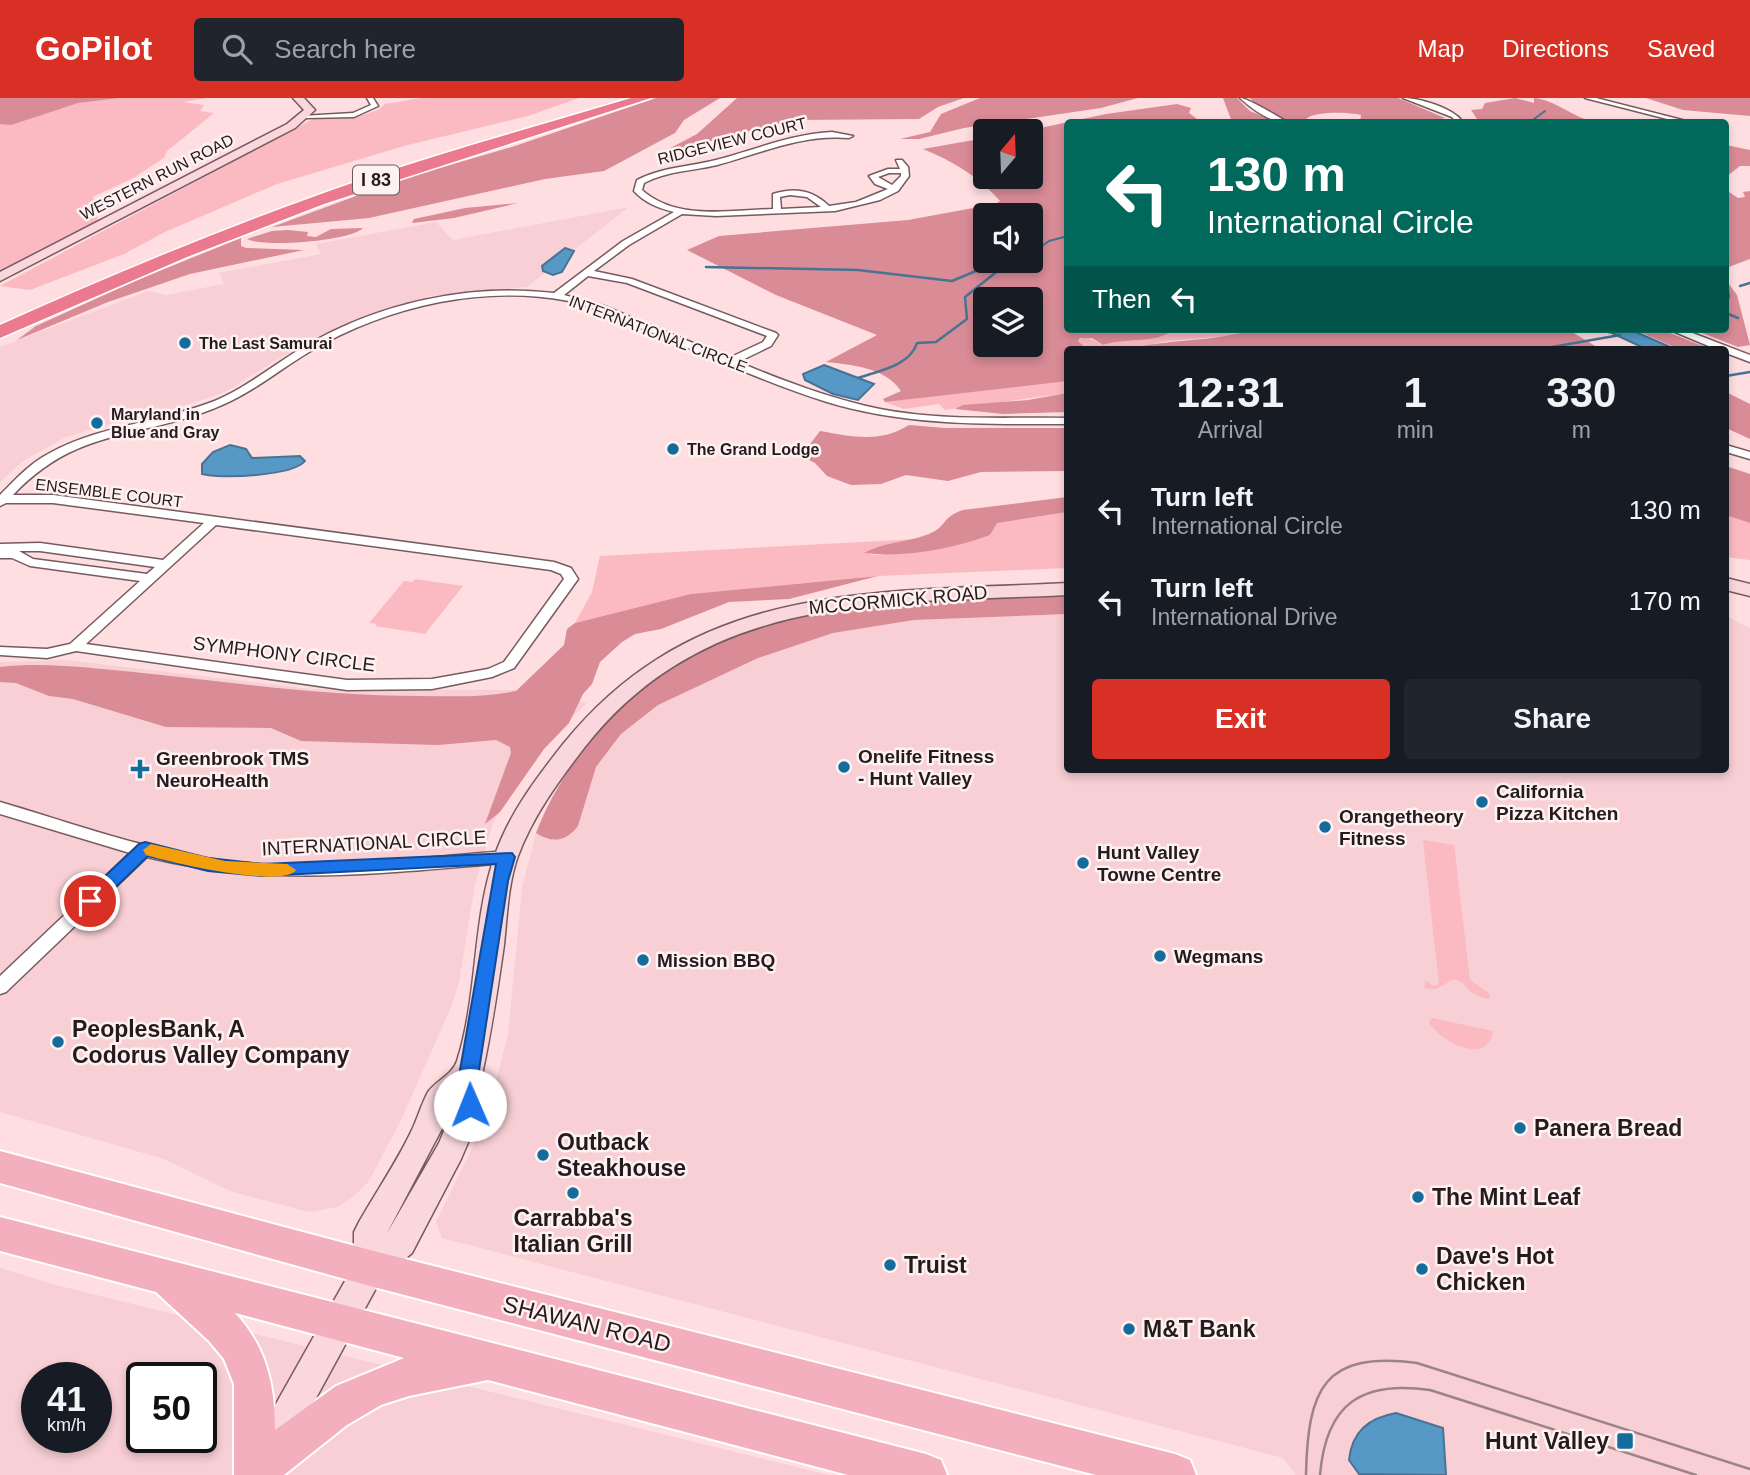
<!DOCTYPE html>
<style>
:root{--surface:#171b24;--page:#20242c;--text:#f1f3f6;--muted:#9ea1a6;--accent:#d93025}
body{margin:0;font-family:Helvetica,sans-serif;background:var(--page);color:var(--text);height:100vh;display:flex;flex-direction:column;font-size:26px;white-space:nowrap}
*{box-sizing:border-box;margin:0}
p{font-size:23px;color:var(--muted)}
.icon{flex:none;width:38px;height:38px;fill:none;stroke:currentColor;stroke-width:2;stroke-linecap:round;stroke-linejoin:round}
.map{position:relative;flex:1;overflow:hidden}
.drawer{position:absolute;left:1064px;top:248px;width:665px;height:427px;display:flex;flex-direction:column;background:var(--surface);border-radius:7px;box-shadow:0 4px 10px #0003}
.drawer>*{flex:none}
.hud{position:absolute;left:1064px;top:21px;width:665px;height:214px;border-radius:7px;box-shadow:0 4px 10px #0003;background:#00695c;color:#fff;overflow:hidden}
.needle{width:46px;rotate:19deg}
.buttons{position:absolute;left:973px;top:21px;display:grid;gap:14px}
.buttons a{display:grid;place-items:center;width:70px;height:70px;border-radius:7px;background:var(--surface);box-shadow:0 4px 10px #0003;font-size:35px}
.speed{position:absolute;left:21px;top:1264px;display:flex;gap:14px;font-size:35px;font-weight:700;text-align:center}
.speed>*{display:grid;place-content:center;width:91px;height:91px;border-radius:50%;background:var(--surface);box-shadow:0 4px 10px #0003;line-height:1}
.speed small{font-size:18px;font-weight:400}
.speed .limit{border:4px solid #111;border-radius:10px;background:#fff;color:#111}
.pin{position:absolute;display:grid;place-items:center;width:60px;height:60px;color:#fff;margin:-30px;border:4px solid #fff;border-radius:50%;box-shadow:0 2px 7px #0007}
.me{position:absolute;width:77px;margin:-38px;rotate:359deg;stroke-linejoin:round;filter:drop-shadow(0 0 5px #0008)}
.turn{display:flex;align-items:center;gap:24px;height:147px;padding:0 28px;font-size:32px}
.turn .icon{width:91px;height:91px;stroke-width:2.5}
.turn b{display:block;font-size:49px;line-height:60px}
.then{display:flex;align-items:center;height:66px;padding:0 28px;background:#0003;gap:14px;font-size:26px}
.eta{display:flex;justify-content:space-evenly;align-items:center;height:119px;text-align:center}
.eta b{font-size:42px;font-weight:800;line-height:49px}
.cta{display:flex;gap:14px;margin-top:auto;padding:14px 28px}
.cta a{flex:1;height:80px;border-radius:7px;background:var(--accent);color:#fff;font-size:28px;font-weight:800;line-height:80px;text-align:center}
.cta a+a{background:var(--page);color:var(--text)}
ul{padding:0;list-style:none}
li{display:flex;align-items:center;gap:21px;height:91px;padding:0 28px}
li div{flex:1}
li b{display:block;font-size:26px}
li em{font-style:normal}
header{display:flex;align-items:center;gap:42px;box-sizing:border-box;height:98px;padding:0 35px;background:var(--accent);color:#fff}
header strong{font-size:33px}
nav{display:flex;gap:38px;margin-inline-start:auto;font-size:24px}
.search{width:490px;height:63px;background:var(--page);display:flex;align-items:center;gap:18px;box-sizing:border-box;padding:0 24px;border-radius:7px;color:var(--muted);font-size:26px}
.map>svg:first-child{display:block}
</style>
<header>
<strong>GoPilot</strong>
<div class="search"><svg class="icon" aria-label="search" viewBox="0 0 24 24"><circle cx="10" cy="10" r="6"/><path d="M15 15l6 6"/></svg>Search here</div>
<nav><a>Map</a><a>Directions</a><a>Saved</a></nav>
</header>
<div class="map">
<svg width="1750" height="1377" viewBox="0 0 1750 1377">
<rect width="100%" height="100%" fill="#fedee1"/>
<!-- built -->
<g fill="#f7cfd4" fill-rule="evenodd">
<path d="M629,109L527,189L429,198L340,229L301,247L225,294L151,319L107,327L66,339L23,363L0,384V249L148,193L166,197L224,186L219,175L321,156L316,146L436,124L453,142Z"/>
<path d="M1067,516L1068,672H1726V518L1750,530V1377H1296L1283,1360L442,1140L436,1124L485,1024L508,937L522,790L536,735L547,742L578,728L596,669L621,636L658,607L758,560L833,535L914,522Z"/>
<path d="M66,562L311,591L514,592L587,605L550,640L524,672L493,725L475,786L459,884L452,907L402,1020L369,1083L354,1098L338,1109L309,1114L230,1093L164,1061L0,1014V564Z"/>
<path d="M0,1170L56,1187L829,1377H0ZM37,1279H96V1339H37ZM142,1279H201V1339H142Z"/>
</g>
<!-- green -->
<g fill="#fbb9c1">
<path d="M0,0H206L183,4L204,7L200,13L214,15L166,54L165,59L135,79L93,99L98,124L0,175Z"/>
<path d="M421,0H579L528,18L404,48L277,86L165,134L124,156L30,192L0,188L317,19H357L378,12L385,6Z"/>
<path d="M1175,231H1254L1228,238L1167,243L1125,252H1088L1078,243L1085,238L1103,247C1126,239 1155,247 1175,231Z"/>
<path d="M1060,282L1067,283V295L945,312L939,306L904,311L885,304Z"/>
<path d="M1067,414V470L878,478L692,496L575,525L592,494L600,458L918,441L873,450L865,455L876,457L942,450L990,437L996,425Z"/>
<path d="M1729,416L1750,425V462L1726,459V417Z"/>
<path d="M415,481L463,488L425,536L375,528L377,526L369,525L404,483L413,484Z"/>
<path d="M1423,742L1454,747L1470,882L1489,895L1490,901C1477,899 1470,895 1463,885L1454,881L1436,891L1424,890L1426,883L1434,888L1439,886Z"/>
<path d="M1432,920L1493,933C1488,969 1440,944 1429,924Z"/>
</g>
<!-- forest -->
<g fill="#d98b96" fill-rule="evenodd">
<path d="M0,0H119L78,5L11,27L0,26Z"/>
<path d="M656,0H720L684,22L675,35L604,73L545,81L369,120L272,129L405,80L512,49Z"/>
<path d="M737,0H964L938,9L919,21L794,22L659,56L697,36Z"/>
<path d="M980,0H1138L1101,10L964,30L919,41H900L930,34L941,16Z"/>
<path d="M1223,0H1237L1250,13L1276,24H1232Z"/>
<path d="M1250,0H1398L1445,20L1430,24H1360L1361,17C1348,14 1318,13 1307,20L1308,24C1287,24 1263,18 1250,0Z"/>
<path d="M1515,0L1534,5V0C1556,2 1572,19 1594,24H1479L1471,12L1482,11L1485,5Z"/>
<path d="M1646,0H1750V18L1683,12Z"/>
<path d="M1177,6L1191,10L1189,15L1201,24H1068V231H1175C1155,247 1126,239 1103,247L1092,240H1080L1078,243L1088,252H1068L1067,283L885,304L883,301L901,293C885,269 852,267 826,264L877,237L776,197L687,152L719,138L908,122L995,106L1000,103C978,78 953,63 923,51L985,40V79H1031V33H1026L1106,16ZM985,117H1031V163H985ZM985,201H1031V247H985Z"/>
<path d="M1726,47L1750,52V68H1740L1726,79Z"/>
<path d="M1726,86L1729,87L1726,92L1738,100L1745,99L1743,94L1750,93V161L1726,170Z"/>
<path d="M518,105L454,120L412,125L414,121L465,110Z"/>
<path d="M363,130C351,143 263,150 247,141L272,133L288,132L308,134L307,138L316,139L331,131Z"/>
<path d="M241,140V148L246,150L304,152L190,176L108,204L17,242L36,228L137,182Z"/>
<path d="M1726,182L1737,197L1750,247L1738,249L1692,231H1726Z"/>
<path d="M1254,231H1567L1602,252H1125C1167,240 1212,245 1254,231Z"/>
<path d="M1633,231H1660L1713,252H1681Z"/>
<path d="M1726,294L1750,306V341L1726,330Z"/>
<path d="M1067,295V314L1003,316L955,311L963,307L1028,302Z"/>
<path d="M909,327L945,330H1067V373L981,374L948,383L906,377L881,386L851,387L827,378L815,365L801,358L820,333C854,339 880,345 909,327Z"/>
<path d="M1726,368L1750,376V425L1726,417Z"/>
<path d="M1067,399V414L997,425L990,437C953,451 903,460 864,455C885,443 911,445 933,434C947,427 942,419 963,412Z"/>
<path d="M878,478L789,501L729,504L661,531L635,536L622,544L600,564L592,586L583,596L569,625L544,651L500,714L485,726L511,655L510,649L496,642L438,647L301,643L271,630L166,629L73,601L49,598L16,585L0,584V569C48,564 86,570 133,574C229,584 324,598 420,598C452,598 484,600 516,593L564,547L567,531L575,525L691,496Z"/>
<path d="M1067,498V516L914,522L833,535L758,560L658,607L621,636L596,669L578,728C566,743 553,746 536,735C552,693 577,657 607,624C628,601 651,576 678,560C794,494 938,501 1067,498Z"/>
</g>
<!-- water -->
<g fill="#5699c6" stroke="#487393" stroke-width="2">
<path d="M565,150L574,153L562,174L553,177L543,173L542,168Z"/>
<path d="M1593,231H1629L1677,252H1648L1612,235Z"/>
<path d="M824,267L874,286L858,302L833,296L805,282L803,276Z"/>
<path d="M230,347L246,351L252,360L300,358L305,363C293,378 221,381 202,376V366L213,354Z"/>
<path d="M1396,1315L1443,1330L1446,1377L1359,1376L1349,1362C1352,1333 1369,1320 1396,1315Z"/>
</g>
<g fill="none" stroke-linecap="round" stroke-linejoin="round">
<!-- stream-far1 -->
<g stroke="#487393" stroke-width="2">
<path d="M1530,24L1545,13"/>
<path d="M1032,155L1049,143L1068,138"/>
</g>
<!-- stream -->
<g stroke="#487393" stroke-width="2.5">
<path d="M1031,156L1035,153"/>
<path d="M706,169L858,172L952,183L983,170L1004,168"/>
<path d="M1740,188L1750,185"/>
<path d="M1726,203L1729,199L1727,189"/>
<path d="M1726,215L1738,220"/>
<path d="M1535,252L1620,237"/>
<path d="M1726,278L1750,274"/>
<path d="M858,280C878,273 910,268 917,245L936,244L967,221L965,199L1010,163"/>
</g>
<!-- street casing -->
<g stroke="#765b5e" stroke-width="3">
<g id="street">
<path d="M367,0H373L378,8L354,19L306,20L302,18L353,15L371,7Z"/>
<path d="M1240,0C1247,0 1279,19 1287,24C1270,25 1252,11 1240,0Z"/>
<path d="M1403,0C1420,0 1453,10 1463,24H1456L1452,19Z"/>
<path d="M1585,0H1596L1690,24H1679Z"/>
<path d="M832,34L853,38L849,40C801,36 762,55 717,67C692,73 667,73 644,85L642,92C677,123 730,112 773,111V96C794,89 813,92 829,108L856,104L888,91L875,86L869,78L888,71H900L896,62H902L908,69L909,78L898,93L880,102L835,113L716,118L682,116L629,147L594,173L632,181L776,235L778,237L771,248L738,264C784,283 831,301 880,311C941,323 1005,319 1068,320V326C986,326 906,328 827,304C762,284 701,254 638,229C615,220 593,208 569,203C527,195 482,196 440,204C394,213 349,230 309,254C279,272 253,294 222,307C142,342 79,327 13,397H53L554,464L571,470L578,481L514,570L492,579L432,591L347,592L76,553L47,560L0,557V549L47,551L70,546L140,483L30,468L12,460H0V446L40,445L163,462L204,425L53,405H6L0,408V397C15,382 29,366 48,356C98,328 156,325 209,305C244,292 273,267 305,248C379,205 468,185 554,195L623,143L674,114C658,110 645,105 634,93L637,82C662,69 689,69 716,62C755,52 791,36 832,34ZM889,75H901V78L892,87L878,79ZM790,97L807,99L821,109L781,111L780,99ZM588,178L627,185L767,238L763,244L729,260L604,208L564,197ZM216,427L551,472L561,476L564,481L504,564L488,571L432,581L347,582L86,546ZM19,453H40L155,469L147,476L33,461Z"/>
<path d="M1668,231H1682L1750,257V264L1726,255V252H1718Z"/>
<path d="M1726,347L1750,354V361L1726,354Z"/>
<path d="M0,704C75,726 148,753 225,763C318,774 413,760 506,753L512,755L514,759L512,763L506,765C382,775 270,790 147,759L6,894L0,896V878L130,755L0,716Z"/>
</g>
</g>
<!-- secondary casing -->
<g stroke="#765b5e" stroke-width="3">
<g id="secondary">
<path d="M293,0H304L315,12L295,30L0,183V174L287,26L304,12Z"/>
<path d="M1726,480L1750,486V498L1726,492Z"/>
<path d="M1068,485V497C886,506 708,492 584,650C558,684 533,718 518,758C508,786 507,818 504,847C498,889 492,930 483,972L484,1007L461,1061L412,1155L381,1181L274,1377H236L354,1167V1134L359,1124C376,1094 396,1065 411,1034C417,1022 421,1007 428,994C436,983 453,976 457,963C478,897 472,825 494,760C508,717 537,679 564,645C697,481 877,495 1068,485ZM456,1004L439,1045L386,1137Z"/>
</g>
</g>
<!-- primary casing -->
<g stroke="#fff" stroke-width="4">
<g id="primary">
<path d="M0,1053L370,1152L1175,1356L1190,1362L1196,1377H1096L370,1188L0,1085Z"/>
<path d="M0,1119L926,1356L941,1362L947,1377H848L488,1282L409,1298L381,1307L347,1327L284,1377H234V1286L224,1261L209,1243L156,1194L0,1153ZM235,1215L404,1260L336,1288L275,1332C275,1286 266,1249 235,1215Z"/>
</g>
</g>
<!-- highway casing -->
<g stroke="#fff" stroke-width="3">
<path id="highway" d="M631,0H651L324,106L187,159L0,240V227C118,174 238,124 361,82C450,52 541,27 631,0Z"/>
</g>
<!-- street -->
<use href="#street" fill="#fff" fill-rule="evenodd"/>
<!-- secondary -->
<use href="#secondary" fill="#f9d7dd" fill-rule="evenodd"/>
<!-- primary -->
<use href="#primary" fill="#f3afbb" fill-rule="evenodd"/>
<!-- highway -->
<use href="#highway" fill="#eb7a8e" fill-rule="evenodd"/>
<!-- tram -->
<g stroke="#9a8486" stroke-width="2.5">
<path d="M1306,1377C1308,1291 1323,1253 1417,1265L1750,1371"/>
<path d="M1320,1377C1326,1306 1361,1282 1430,1292L1696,1377"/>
</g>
</g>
<!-- route -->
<path fill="#1a73e8" stroke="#114b97" stroke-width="2" d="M145,744L208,760L262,766L512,755L515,759L508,783L479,972L480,1007L477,1013L470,1015L463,1013L460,972L496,766L262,778L208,773L148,758L97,807H84L82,803L84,798L139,746Z"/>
<!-- slow -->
<path fill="#f59e0b" d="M151,746L225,763L287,766L296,772C284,791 168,764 146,757L143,752Z"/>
<!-- markers -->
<g fill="#146c9c" stroke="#fef1f2" stroke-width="2.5">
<circle cx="185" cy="245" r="7"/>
<circle cx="97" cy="325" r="7"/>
<circle cx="673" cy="351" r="7"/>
<circle cx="844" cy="669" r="7"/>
<path d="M136.5 660.5h7v7h7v7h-7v7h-7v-7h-7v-7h7z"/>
<circle cx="1482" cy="704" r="7"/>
<circle cx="1325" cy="729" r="7"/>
<circle cx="1083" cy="765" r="7"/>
<circle cx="1160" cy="858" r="7"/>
<circle cx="643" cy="862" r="7"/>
<circle cx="58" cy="944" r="7"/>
<circle cx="1520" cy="1030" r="7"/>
<circle cx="543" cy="1057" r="7"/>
<circle cx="573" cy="1095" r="7"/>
<circle cx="1418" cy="1099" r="7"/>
<circle cx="890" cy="1167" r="7"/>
<circle cx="1422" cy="1171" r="7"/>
<circle cx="1129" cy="1231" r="7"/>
<rect x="1616" y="1334" width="18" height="18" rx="3.5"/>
</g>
<g text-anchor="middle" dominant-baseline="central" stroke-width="5" stroke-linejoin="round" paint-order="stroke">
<!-- far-street labels -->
<g font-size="16" fill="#261b1c" stroke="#fef1f2">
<text transform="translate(732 43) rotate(-14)">RIDGEVIEW COURT</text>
<text transform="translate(157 79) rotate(-27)">WESTERN RUN ROAD</text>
<text transform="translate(658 236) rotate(21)">INTERNATIONAL CIRCLE</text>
<text transform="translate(109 395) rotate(7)">ENSEMBLE COURT</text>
</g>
<!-- far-poi labels -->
<g font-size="16" font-weight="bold" fill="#261b1c" stroke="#fef1f2" text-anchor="start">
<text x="199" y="245">The Last Samurai</text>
<text x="111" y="316">Maryland in<tspan x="111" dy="18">Blue and Gray</tspan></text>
<text x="687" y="351">The Grand Lodge</text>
</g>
<!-- shield labels -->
<rect fill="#fef1f2" stroke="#675b5c" stroke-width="2" x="353" y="67.5" width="46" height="29" rx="5"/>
<g font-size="18" font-weight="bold" fill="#261b1c">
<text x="376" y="82">I 83</text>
</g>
<!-- street labels -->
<g font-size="19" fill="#261b1c" stroke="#fef1f2">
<text transform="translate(898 502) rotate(-5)">MCCORMICK ROAD</text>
<text transform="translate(284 556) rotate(7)">SYMPHONY CIRCLE</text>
<text transform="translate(374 745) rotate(-3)">INTERNATIONAL CIRCLE</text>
</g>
<!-- poi labels -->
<g font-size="19" font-weight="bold" fill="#261b1c" stroke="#fef1f2" text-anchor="start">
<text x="858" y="658">Onelife Fitness<tspan x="858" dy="22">- Hunt Valley</tspan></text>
<text x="156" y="660">Greenbrook TMS<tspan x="156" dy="22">NeuroHealth</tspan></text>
<text x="1496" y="693">California<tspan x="1496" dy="22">Pizza Kitchen</tspan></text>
<text x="1339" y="718">Orangetheory<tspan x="1339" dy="22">Fitness</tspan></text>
<text x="1097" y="754">Hunt Valley<tspan x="1097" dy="22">Towne Centre</tspan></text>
<text x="1174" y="858">Wegmans</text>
<text x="657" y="862">Mission BBQ</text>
</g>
<!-- near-poi labels -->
<g font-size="23" font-weight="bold" fill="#261b1c" stroke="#fef1f2" text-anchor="start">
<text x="72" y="931">PeoplesBank, A<tspan x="72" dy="26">Codorus Valley Company</tspan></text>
<text x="1534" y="1030">Panera Bread</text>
<text x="557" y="1044">Outback<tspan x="557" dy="26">Steakhouse</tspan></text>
<text x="1432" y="1099">The Mint Leaf</text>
<text x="573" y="1120" text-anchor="middle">Carrabba's<tspan x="573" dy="26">Italian Grill</tspan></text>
<text x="1436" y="1158">Dave's Hot<tspan x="1436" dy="26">Chicken</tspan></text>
<text x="904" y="1167">Truist</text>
<text x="1143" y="1231">M&amp;T Bank</text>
<text x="1609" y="1343" text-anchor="end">Hunt Valley</text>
</g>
<!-- near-street labels -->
<g font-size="23" fill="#261b1c" stroke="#fef1f2">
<text transform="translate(587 1226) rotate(14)">SHAWAN ROAD</text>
</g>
</g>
</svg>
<div class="buttons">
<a><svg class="needle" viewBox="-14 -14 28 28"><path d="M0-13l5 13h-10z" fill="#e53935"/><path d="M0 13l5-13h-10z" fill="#9ea1a6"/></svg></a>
<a><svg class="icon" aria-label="sound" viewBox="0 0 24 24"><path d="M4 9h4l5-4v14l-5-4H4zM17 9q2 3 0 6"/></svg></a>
<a><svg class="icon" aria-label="layers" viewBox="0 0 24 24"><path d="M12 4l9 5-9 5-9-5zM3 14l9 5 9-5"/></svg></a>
</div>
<div class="speed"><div>41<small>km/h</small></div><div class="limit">50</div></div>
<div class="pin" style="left:90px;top:803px;background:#d93025"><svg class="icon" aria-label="arrive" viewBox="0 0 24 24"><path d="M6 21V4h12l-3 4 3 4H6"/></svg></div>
<svg class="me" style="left:470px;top:1007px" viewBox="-20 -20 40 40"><circle r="19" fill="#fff"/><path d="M0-13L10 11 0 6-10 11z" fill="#1a73e8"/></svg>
<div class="hud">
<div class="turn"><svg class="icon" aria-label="left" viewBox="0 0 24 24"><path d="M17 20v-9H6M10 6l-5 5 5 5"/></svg><div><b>130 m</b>International Circle</div></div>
<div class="then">Then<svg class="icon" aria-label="left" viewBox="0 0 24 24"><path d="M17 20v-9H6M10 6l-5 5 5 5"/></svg></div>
</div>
<section class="drawer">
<div class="eta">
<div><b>12:31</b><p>Arrival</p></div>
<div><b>1</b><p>min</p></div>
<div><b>330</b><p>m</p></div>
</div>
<ul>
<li><svg class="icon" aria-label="left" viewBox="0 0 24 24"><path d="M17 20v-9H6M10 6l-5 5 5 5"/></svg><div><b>Turn left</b><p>International Circle</p></div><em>130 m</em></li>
<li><svg class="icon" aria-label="left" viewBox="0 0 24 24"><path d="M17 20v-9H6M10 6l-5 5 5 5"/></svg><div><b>Turn left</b><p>International Drive</p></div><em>170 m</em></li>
</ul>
<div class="cta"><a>Exit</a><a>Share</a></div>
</section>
</div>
